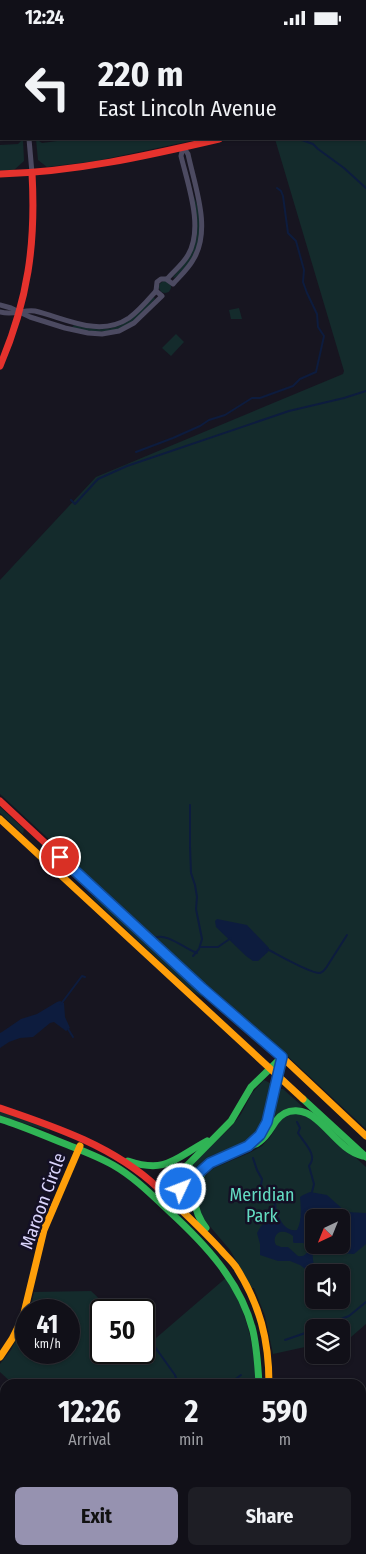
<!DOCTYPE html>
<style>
:root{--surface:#111018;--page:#1e1e25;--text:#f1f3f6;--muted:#9c9da2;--line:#303037;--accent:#9692b0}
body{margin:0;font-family:"Fira Sans Condensed",sans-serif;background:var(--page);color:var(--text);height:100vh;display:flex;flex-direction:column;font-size:19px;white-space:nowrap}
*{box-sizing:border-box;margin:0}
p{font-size:16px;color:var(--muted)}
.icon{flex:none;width:28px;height:28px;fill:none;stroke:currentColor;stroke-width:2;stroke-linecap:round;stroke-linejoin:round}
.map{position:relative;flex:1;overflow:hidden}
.details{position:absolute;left:0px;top:1344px;width:366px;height:176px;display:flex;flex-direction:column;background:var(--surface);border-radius:15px 15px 0 0;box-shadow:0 1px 4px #0004,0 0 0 1px var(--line)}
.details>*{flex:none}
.guide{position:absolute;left:0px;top:0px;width:366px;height:105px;box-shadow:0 1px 4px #0004,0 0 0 1px var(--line);background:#111018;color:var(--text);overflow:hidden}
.needle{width:32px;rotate:223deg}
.fabs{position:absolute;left:305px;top:1174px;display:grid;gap:10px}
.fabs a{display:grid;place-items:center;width:45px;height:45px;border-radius:8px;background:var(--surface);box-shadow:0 1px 4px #0004,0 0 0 1px var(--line);font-size:25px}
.speed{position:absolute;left:15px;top:1264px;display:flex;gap:10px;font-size:25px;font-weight:700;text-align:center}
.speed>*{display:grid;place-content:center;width:65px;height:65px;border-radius:50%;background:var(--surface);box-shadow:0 1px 4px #0004,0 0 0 1px var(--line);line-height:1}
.speed small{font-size:12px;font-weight:400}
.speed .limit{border:2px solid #111;border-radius:8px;background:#fff;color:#111}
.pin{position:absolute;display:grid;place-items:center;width:42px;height:42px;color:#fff;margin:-21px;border:2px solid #fff;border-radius:50%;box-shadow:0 1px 5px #0007}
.me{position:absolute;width:55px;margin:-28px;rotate:47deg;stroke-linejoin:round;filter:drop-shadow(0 0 4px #0008)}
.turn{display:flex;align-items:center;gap:18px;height:105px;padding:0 15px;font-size:22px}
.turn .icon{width:65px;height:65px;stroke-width:2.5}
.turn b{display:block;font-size:35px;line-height:42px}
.eta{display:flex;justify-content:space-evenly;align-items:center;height:85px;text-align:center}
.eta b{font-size:30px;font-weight:700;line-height:35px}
.action{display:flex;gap:10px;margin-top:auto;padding:10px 15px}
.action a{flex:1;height:58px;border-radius:8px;background:var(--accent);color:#111;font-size:20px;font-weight:700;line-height:58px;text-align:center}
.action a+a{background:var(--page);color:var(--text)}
.status{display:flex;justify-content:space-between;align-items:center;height:35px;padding:0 25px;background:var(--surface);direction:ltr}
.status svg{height:14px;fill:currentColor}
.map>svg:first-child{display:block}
</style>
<div class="status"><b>12:24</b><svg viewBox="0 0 49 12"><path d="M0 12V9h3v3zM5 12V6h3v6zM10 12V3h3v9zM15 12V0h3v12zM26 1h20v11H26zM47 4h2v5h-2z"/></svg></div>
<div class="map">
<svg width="366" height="1519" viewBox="0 0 366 1519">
<rect width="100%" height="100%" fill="#171520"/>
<!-- green -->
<g fill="#142b2c" fill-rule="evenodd">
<path d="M232,0H366V72L365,1H233Z"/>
<path d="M365,81H366V1094L267,1002L199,943L0,759V545L96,442L343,339L344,336L275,104H365Z"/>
<path d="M23,104L24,126L14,135H0V110L18,109Z"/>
<path d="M36,104L42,108L72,104H200L96,126L47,132L38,125Z"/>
<path d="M194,162C207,189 199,226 174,243L173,242C200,213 200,199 193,163Z"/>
<circle cx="165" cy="252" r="6"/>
<path d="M154,262L155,264C148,271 141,280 133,286C116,299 91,299 72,292L74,290C116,301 125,290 154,262Z"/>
<path d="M239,273L242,284H231L229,275Z"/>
<path d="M176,299L184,307L171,321L162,313Z"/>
<path d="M0,772L24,794L23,799L0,778Z"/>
<path d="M83,854L119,882L195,952L203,963L192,956Z"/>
<path d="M264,1045L272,1049C267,1064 268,1083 259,1097C248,1112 223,1114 207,1123C196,1131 186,1143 177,1153L174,1152L173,1149L205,1116L231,1092L241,1079L252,1058Z"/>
<path d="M281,1054H283L303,1072L273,1084L276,1059H278Z"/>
<path d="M0,1076L49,1094V1096L0,1081Z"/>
<path d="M295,1077L311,1082L366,1132V1289L351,1302L341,1304V1292H314V1310L273,1319L265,1281L254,1253H252L230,1215L201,1181L198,1174L197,1161L199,1150L208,1138L214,1133L249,1118L262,1111L271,1101L280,1084ZM314,1182H341V1210H314ZM314,1238H341V1265H314Z"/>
<path d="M227,1242C247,1280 254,1306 256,1349H13L0,1337V1329L11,1315L26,1284V1318H69V1275H30L34,1257L91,1256L111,1275H101V1318H144V1306L148,1310Z"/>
<path d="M5,1504V1515H175L172,1519H0V1512Z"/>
</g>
<!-- water -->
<g fill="#0d1c3e" fill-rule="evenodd">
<path d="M217,884L247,890L269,913L268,917L258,926H253L246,921L216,892L215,886Z"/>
<path d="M60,966L64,968L65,982L70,993L66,996L54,987L50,988L33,1002L20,1003L9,1007L0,1013V998L2,997L21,984L37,979L57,967Z"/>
<path d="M310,1157L327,1160L346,1177L366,1178V1209L354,1219L341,1218L327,1211L314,1216C310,1223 317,1231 312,1239L300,1230L290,1226H278L260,1220V1209L257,1198L261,1191L276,1181L279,1182C282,1189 288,1197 297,1195C302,1186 301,1172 300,1162L303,1160ZM314,1182H341V1210H314ZM280,1197C285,1196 289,1198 293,1201V1207L294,1208H303L307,1210L309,1213C307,1219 304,1222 298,1221L288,1212H281L276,1210C273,1205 275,1199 280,1197Z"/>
</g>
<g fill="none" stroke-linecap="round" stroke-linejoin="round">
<!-- stream -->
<g stroke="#0d1c3e" stroke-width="2">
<path d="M365,59H366"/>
<path d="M299,104L313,109L318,114L344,133L366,153"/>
<path d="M136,417L173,403L200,391L209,385L225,380L252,363H260L293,351L300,344L316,337L324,301L318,292L317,279L307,258L303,247L304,235L296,206L288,198L283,161L281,156L277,153"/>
<path d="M71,465L75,469L98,444L127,431L289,376L344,363L366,356"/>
<path d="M190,770V812L191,838L195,850L197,862L196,874L202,904L199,914L193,921"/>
<path d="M155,903C166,897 185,914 197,918"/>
<path d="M200,912H218L231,903"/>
<path d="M267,914C277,919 311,939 320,938C323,937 324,936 326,933L347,900"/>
<path d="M61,969L82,941L85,942"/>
<path d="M68,994L73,1002"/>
<path d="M297,1087L300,1093L298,1098C305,1109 318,1120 309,1131L314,1149L312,1157"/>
<path d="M253,1123L257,1135L262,1144L261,1150L266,1159L275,1168L276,1182"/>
<path d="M144,1286L155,1312L175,1340L178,1349"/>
<path d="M320,1292L349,1281L366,1267"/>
<path d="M285,1305L314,1295"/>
<path d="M229,1349L241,1340"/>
<path d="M269,1515H273"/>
<path d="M277,1515V1517"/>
<path d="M257,1517L267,1515"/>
<path d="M91,1519L92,1515"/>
</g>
<!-- street -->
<g stroke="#4c4a61" stroke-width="5">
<path d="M192,0V1"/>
<path d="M0,76L1,75"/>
<path d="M29,104L32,138"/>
<path d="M167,244C174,236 183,229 188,220C204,193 188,150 181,121L183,112"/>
<path d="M0,270L11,273L30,282L65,293L88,298L102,299L119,296L134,288L162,261L156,256L157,247L161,244H166L173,249C180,241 188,234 193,225C212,195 195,152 188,119L183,112"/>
<path d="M0,277C14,281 24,274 35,276C65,283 99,303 129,283C139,276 148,265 156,256"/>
<path d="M361,1399L366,1394"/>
<path d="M326,1515L327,1519"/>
</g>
<!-- fast -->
<g stroke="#30b455" stroke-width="7">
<path d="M365,76H366"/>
<path d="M303,1064L366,1122"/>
<path d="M0,1084C23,1091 45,1101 68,1110C83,1116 99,1122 113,1130C134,1142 151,1159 169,1176C205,1209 241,1247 253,1296C257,1314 258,1331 259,1349"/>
<path d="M248,1111C252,1110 256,1110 259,1107C267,1102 271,1093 276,1086C287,1071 305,1074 317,1085C332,1097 343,1116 363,1121"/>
<path d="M128,1126C167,1139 175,1123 207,1106"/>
<path d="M203,1137C191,1157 192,1175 206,1193"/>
<path d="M161,1159L162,1156L231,1086L251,1052L282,1022"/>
<path d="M166,1164L178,1156L210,1128L248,1111L258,1103L264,1094L268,1083L282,1022"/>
<path d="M189,1519L192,1515"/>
</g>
<!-- slow -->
<g stroke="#ff9f0a" stroke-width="7">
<path d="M0,784L303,1064"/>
<path d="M125,882L189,941L282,1022L366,1101"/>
<path d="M158,1153C179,1173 201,1193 221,1215C226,1221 232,1226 236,1232C260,1270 269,1305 269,1349"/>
<path d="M0,1322L12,1304L23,1282L44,1195L80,1111"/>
</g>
<!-- jam -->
<g stroke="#e5322d" stroke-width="7">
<path d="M0,139C75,137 146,121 219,104"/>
<path d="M0,331C28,265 36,209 32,138"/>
<path d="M0,766L125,882"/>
<path d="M0,1073C56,1092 115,1112 158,1153"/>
<path d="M176,1519L179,1515"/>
</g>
</g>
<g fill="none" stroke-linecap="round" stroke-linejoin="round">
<!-- route casing -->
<g stroke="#114b97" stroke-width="12">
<path id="route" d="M60,822L202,953L282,1022L267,1087L260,1100L248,1111L210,1128L181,1154"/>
</g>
<!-- route -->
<use href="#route" stroke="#1a73e8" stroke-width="9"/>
</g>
<g text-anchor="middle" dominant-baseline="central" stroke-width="5" stroke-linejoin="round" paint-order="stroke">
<!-- park labels -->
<g font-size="18" fill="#63dbc2" stroke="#141025">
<text x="262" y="1160">Meridian<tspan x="262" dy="21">Park</tspan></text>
</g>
<!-- street labels -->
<g font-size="18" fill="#dbd5fd" stroke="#141025">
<text transform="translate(43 1166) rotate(-70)">Maroon Circle</text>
</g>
</g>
</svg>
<div class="fabs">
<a><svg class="needle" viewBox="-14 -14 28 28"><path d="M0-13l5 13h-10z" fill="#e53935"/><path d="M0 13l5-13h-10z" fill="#9c9da2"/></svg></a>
<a><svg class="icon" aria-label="sound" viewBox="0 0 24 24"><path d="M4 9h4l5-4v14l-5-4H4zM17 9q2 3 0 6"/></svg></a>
<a><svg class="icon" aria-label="layers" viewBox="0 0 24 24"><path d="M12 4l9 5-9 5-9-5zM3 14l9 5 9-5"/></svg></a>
</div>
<div class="speed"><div>41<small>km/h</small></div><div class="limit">50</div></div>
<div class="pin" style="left:60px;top:822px;background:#d93025"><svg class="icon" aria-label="arrive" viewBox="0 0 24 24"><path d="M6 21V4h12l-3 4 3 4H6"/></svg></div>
<svg class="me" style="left:181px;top:1154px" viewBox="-20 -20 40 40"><circle r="17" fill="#1a73e8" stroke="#fff" stroke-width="3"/><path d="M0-11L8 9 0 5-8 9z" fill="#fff"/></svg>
<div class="guide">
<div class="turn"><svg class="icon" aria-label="left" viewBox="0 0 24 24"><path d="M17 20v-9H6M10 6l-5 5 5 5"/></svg><div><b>220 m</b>East Lincoln Avenue</div></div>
</div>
<section class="details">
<div class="eta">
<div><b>12:26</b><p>Arrival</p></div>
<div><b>2</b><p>min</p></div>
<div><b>590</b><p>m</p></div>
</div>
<div class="action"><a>Exit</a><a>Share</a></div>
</section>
</div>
